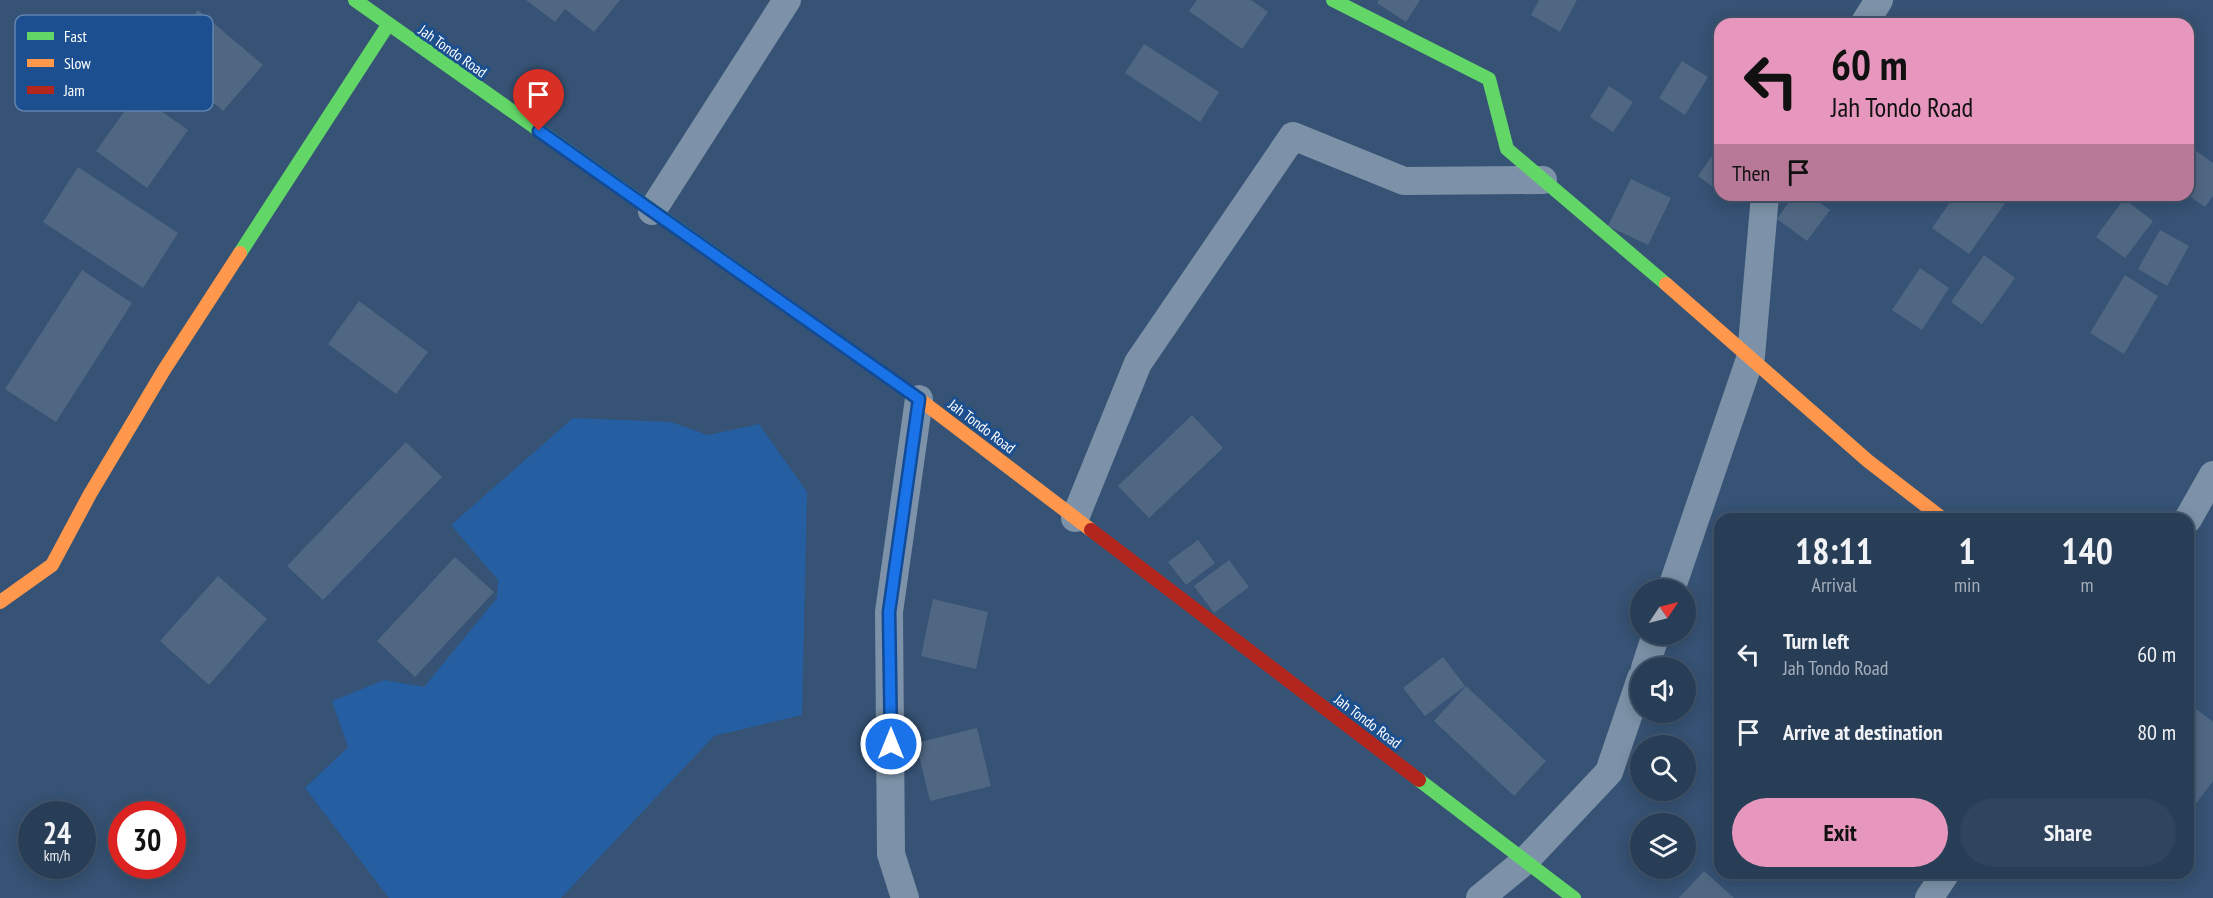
<!DOCTYPE html>
<style>
:root{--surface:#283e57;--page:#30455d;--text:#f1f3f6;--muted:#a5aeba;--line:#44576d;--accent:#e797bd}
body{margin:0;font-family:"PT Sans Narrow",sans-serif;background:var(--page);color:var(--text);height:100vh;display:flex;flex-direction:column;font-size:22px;white-space:nowrap}
*{box-sizing:border-box;margin:0}
p{font-size:20px;color:var(--muted)}
.icon{flex:none;width:33px;height:33px;fill:none;stroke:currentColor;stroke-width:2;stroke-linecap:round;stroke-linejoin:round}
.map{position:relative;flex:1;overflow:hidden}
.sheet{position:absolute;left:1714px;top:513px;width:480px;height:366px;display:flex;flex-direction:column;background:var(--surface);border-radius:18px;box-shadow:0 3px 15px #0003,0 0 0 2px var(--line)}
.sheet>*{flex:none}
.hud{position:absolute;left:1714px;top:18px;width:480px;height:183px;border-radius:18px;box-shadow:0 3px 15px #0003,0 0 0 2px var(--line);background:#e797bd;color:#111;overflow:hidden}
.needle{width:39px;rotate:55deg}
.buttons{position:absolute;left:1630px;top:579px;display:grid;gap:12px}
.buttons a{display:grid;place-items:center;width:66px;height:66px;border-radius:50%;background:var(--surface);box-shadow:0 3px 15px #0003,0 0 0 2px var(--line);font-size:30px}
.speed{position:absolute;left:18px;top:801px;display:flex;gap:12px;font-size:30px;font-weight:700;text-align:center}
.speed>*{display:grid;place-content:center;width:78px;height:78px;border-radius:50%;background:var(--surface);box-shadow:0 3px 15px #0003,0 0 0 2px var(--line);line-height:1}
.speed small{font-size:15px;font-weight:400}
.speed .limit{border:9px solid #d22;background:#fff;color:#111}
.pin{position:absolute;display:grid;place-items:center;width:51px;height:51px;color:#fff;margin:-62px -26px;border-radius:50% 50% 50% 0;rotate:-45deg;box-shadow:0 0 6px #0007}
.pin .icon{rotate:45deg}
.me{position:absolute;width:66px;margin:-33px;rotate:0deg;stroke-linejoin:round;filter:drop-shadow(0 0 4px #0008)}
.turn{display:flex;align-items:center;gap:21px;height:126px;padding:0 18px;font-size:27px}
.turn .icon{width:78px;height:78px;stroke-width:2.5}
.turn b{display:block;font-size:42px;line-height:51px}
.then{display:flex;align-items:center;height:57px;padding:0 18px;background:#0003;gap:12px;font-size:22px}
.eta{display:flex;justify-content:space-evenly;align-items:center;height:102px;text-align:center}
.eta b{font-size:36px;font-weight:600;line-height:42px}
.button{display:flex;gap:12px;margin-top:auto;padding:12px 18px}
.button a{flex:1;height:69px;border-radius:36px;background:var(--accent);color:#111;font-size:24px;font-weight:600;line-height:69px;text-align:center}
.button a+a{background:var(--page);color:var(--text)}
ul{padding:0;list-style:none}
li{display:flex;align-items:center;gap:18px;height:78px;padding:0 18px}
li div{flex:1}
li b{display:block;font-size:22px}
li em{font-style:normal}
.map>svg:first-child{display:block}
</style>
<div class="map">
<svg width="2213" height="898" viewBox="0 0 2213 898">
<rect width="100%" height="100%" fill="#365274"/>
<!-- green -->
<path fill="#265fa1" d="M573,418L671,422L708,435L759,424L807,492L802,715L714,736L561,898H389L305,788L348,747L332,701L384,680L424,687L497,598L498,580L451,525Z"/>
<!-- building -->
<g fill="#506783">
<path d="M526,0H620L594,32L565,9L555,22Z"/>
<path d="M1197,0H1251L1268,12L1242,49L1189,11Z"/>
<path d="M1379,0H1420L1406,22L1377,3Z"/>
<path d="M1539,0H1577L1560,32L1531,15Z"/>
<path d="M198,10L263,65L223,111L159,56Z"/>
<path d="M1144,44L1219,92L1200,122L1125,73Z"/>
<path d="M1682,61L1708,77L1685,115L1659,98Z"/>
<path d="M1609,86L1633,102L1613,132L1590,117Z"/>
<path d="M137,94L188,130L147,188L96,151Z"/>
<path d="M1720,144V192L1698,176Z"/>
<path d="M2191,147L2213,163V196L2205,207L2188,195V151Z"/>
<path d="M78,167L178,233L143,288L43,222Z"/>
<path d="M1631,179L1671,198L1648,245L1608,226Z"/>
<path d="M1794,195H1809L1830,210L1807,241L1777,219Z"/>
<path d="M1955,195H2001L2008,199L1969,254L1932,228Z"/>
<path d="M2124,199L2153,221L2125,258L2096,237Z"/>
<path d="M2160,230L2189,246L2167,286L2138,269Z"/>
<path d="M1984,255L2015,278L1982,324L1951,302Z"/>
<path d="M1920,268L1949,288L1922,330L1892,310Z"/>
<path d="M82,270L132,303L56,422L5,389Z"/>
<path d="M2125,275L2158,296L2124,354L2090,333Z"/>
<path d="M359,301L428,352L396,394L328,344Z"/>
<path d="M1192,415L1223,448L1149,518L1118,486Z"/>
<path d="M406,442L442,477L323,600L287,566Z"/>
<path d="M1198,540L1215,563L1186,585L1168,562Z"/>
<path d="M455,557L494,592L415,677L377,641Z"/>
<path d="M1229,560L1249,587L1214,613L1194,586Z"/>
<path d="M218,576L267,619L209,685L160,641Z"/>
<path d="M933,599L988,612L976,669L921,656Z"/>
<path d="M1443,657L1465,686L1425,716L1403,688Z"/>
<path d="M1466,686L1546,761L1514,796L1434,721Z"/>
<path d="M2191,705L2213,722V781L2195,805L2188,800V709Z"/>
<path d="M977,728L991,786L930,801L916,743Z"/>
<path d="M1704,871L1734,898H1679Z"/>
</g>
<g fill="none" stroke-linecap="round" stroke-linejoin="round">
<!-- street -->
<g stroke="#7d92a8" stroke-width="28">
<path d="M1864,24L1879,0"/>
<path d="M652,211L787,0"/>
<path d="M1075,518L1138,363L1293,136L1404,181L1543,180"/>
<path d="M2188,519L2213,475"/>
<path d="M1671,590L1751,356L1765,195"/>
<path d="M1645,668L1656,634"/>
<path d="M905,898L891,854L889,612L919,399"/>
<path d="M1480,898L1525,861L1609,772L1641,678"/>
<path d="M1929,898L1946,873"/>
</g>
<!-- fast -->
<g stroke="#63d668" stroke-width="14">
<path d="M355,0L748,278"/>
<path d="M1333,0L1489,79L1507,149L1666,284"/>
<path d="M240,253L388,25"/>
<path d="M1419,780L1574,898"/>
</g>
<!-- slow -->
<g stroke="#ff974d" stroke-width="14">
<path d="M748,278L919,399L1091,530"/>
<path d="M1666,284L1868,461L1943,519"/>
<path d="M0,602L52,565L90,494L164,370L240,253"/>
</g>
<!-- jam -->
<path stroke="#b3261e" stroke-width="14" d="M1091,530L1419,780"/>
</g>
<g fill="none" stroke-linecap="round" stroke-linejoin="round">
<!-- route casing -->
<g stroke="#114b97" stroke-width="15">
<path id="route" d="M539,131L919,399L889,612L891,744"/>
</g>
<!-- route -->
<use href="#route" stroke="#1a73e8" stroke-width="10"/>
</g>
<g text-anchor="middle" dominant-baseline="central" stroke-width="6" stroke-linejoin="round" paint-order="stroke">
<!-- street labels -->
<g font-size="15" fill="#fff" stroke="#1b4f8f">
<text transform="translate(453 51) rotate(35)">Jah Tondo Road</text>
<text transform="translate(982 426) rotate(37)">Jah Tondo Road</text>
<text transform="translate(1368 721) rotate(37)">Jah Tondo Road</text>
</g>
</g>
<!-- legend -->
<rect x="15" y="15" width="198" height="96" rx="9" fill="#1b4f8f" stroke="#5f84b1" stroke-width="1.5"/>
<rect x="27" y="32" width="27" height="8" fill="#63d668"/>
<rect x="27" y="59" width="27" height="8" fill="#ff974d"/>
<rect x="27" y="86" width="27" height="8" fill="#b3261e"/>
<g font-size="16" fill="#fff">
<text x="64" y="42">Fast</text>
<text x="64" y="69">Slow</text>
<text x="64" y="96">Jam</text>
</g>
</svg>
<div class="buttons">
<a><svg class="needle" viewBox="-14 -14 28 28"><path d="M0-13l5 13h-10z" fill="#e53935"/><path d="M0 13l5-13h-10z" fill="#a5aeba"/></svg></a>
<a><svg class="icon" aria-label="sound" viewBox="0 0 24 24"><path d="M4 9h4l5-4v14l-5-4H4zM17 9q2 3 0 6"/></svg></a>
<a><svg class="icon" aria-label="search" viewBox="0 0 24 24"><circle cx="10" cy="10" r="6"/><path d="M15 15l6 6"/></svg></a>
<a><svg class="icon" aria-label="layers" viewBox="0 0 24 24"><path d="M12 4l9 5-9 5-9-5zM3 14l9 5 9-5"/></svg></a>
</div>
<div class="speed"><div>24<small>km/h</small></div><div class="limit">30</div></div>
<div class="pin" style="left:539px;top:131px;background:#d93025"><svg class="icon" aria-label="arrive" viewBox="0 0 24 24"><path d="M6 21V4h12l-3 4 3 4H6"/></svg></div>
<svg class="me" style="left:891px;top:744px" viewBox="-20 -20 40 40"><circle r="17" fill="#1a73e8" stroke="#fff" stroke-width="3"/><path d="M0-11L8 9 0 5-8 9z" fill="#fff"/></svg>
<div class="hud">
<div class="turn"><svg class="icon" aria-label="left" viewBox="0 0 24 24"><path d="M17 20v-9H6M10 6l-5 5 5 5"/></svg><div><b>60 m</b>Jah Tondo Road</div></div>
<div class="then">Then<svg class="icon" aria-label="arrive" viewBox="0 0 24 24"><path d="M6 21V4h12l-3 4 3 4H6"/></svg></div>
</div>
<section class="sheet">
<div class="eta">
<div><b>18:11</b><p>Arrival</p></div>
<div><b>1</b><p>min</p></div>
<div><b>140</b><p>m</p></div>
</div>
<ul>
<li><svg class="icon" aria-label="left" viewBox="0 0 24 24"><path d="M17 20v-9H6M10 6l-5 5 5 5"/></svg><div><b>Turn left</b><p>Jah Tondo Road</p></div><em>60 m</em></li>
<li><svg class="icon" aria-label="arrive" viewBox="0 0 24 24"><path d="M6 21V4h12l-3 4 3 4H6"/></svg><div><b>Arrive at destination</b></div><em>80 m</em></li>
</ul>
<div class="button"><a>Exit</a><a>Share</a></div>
</section>
</div>
